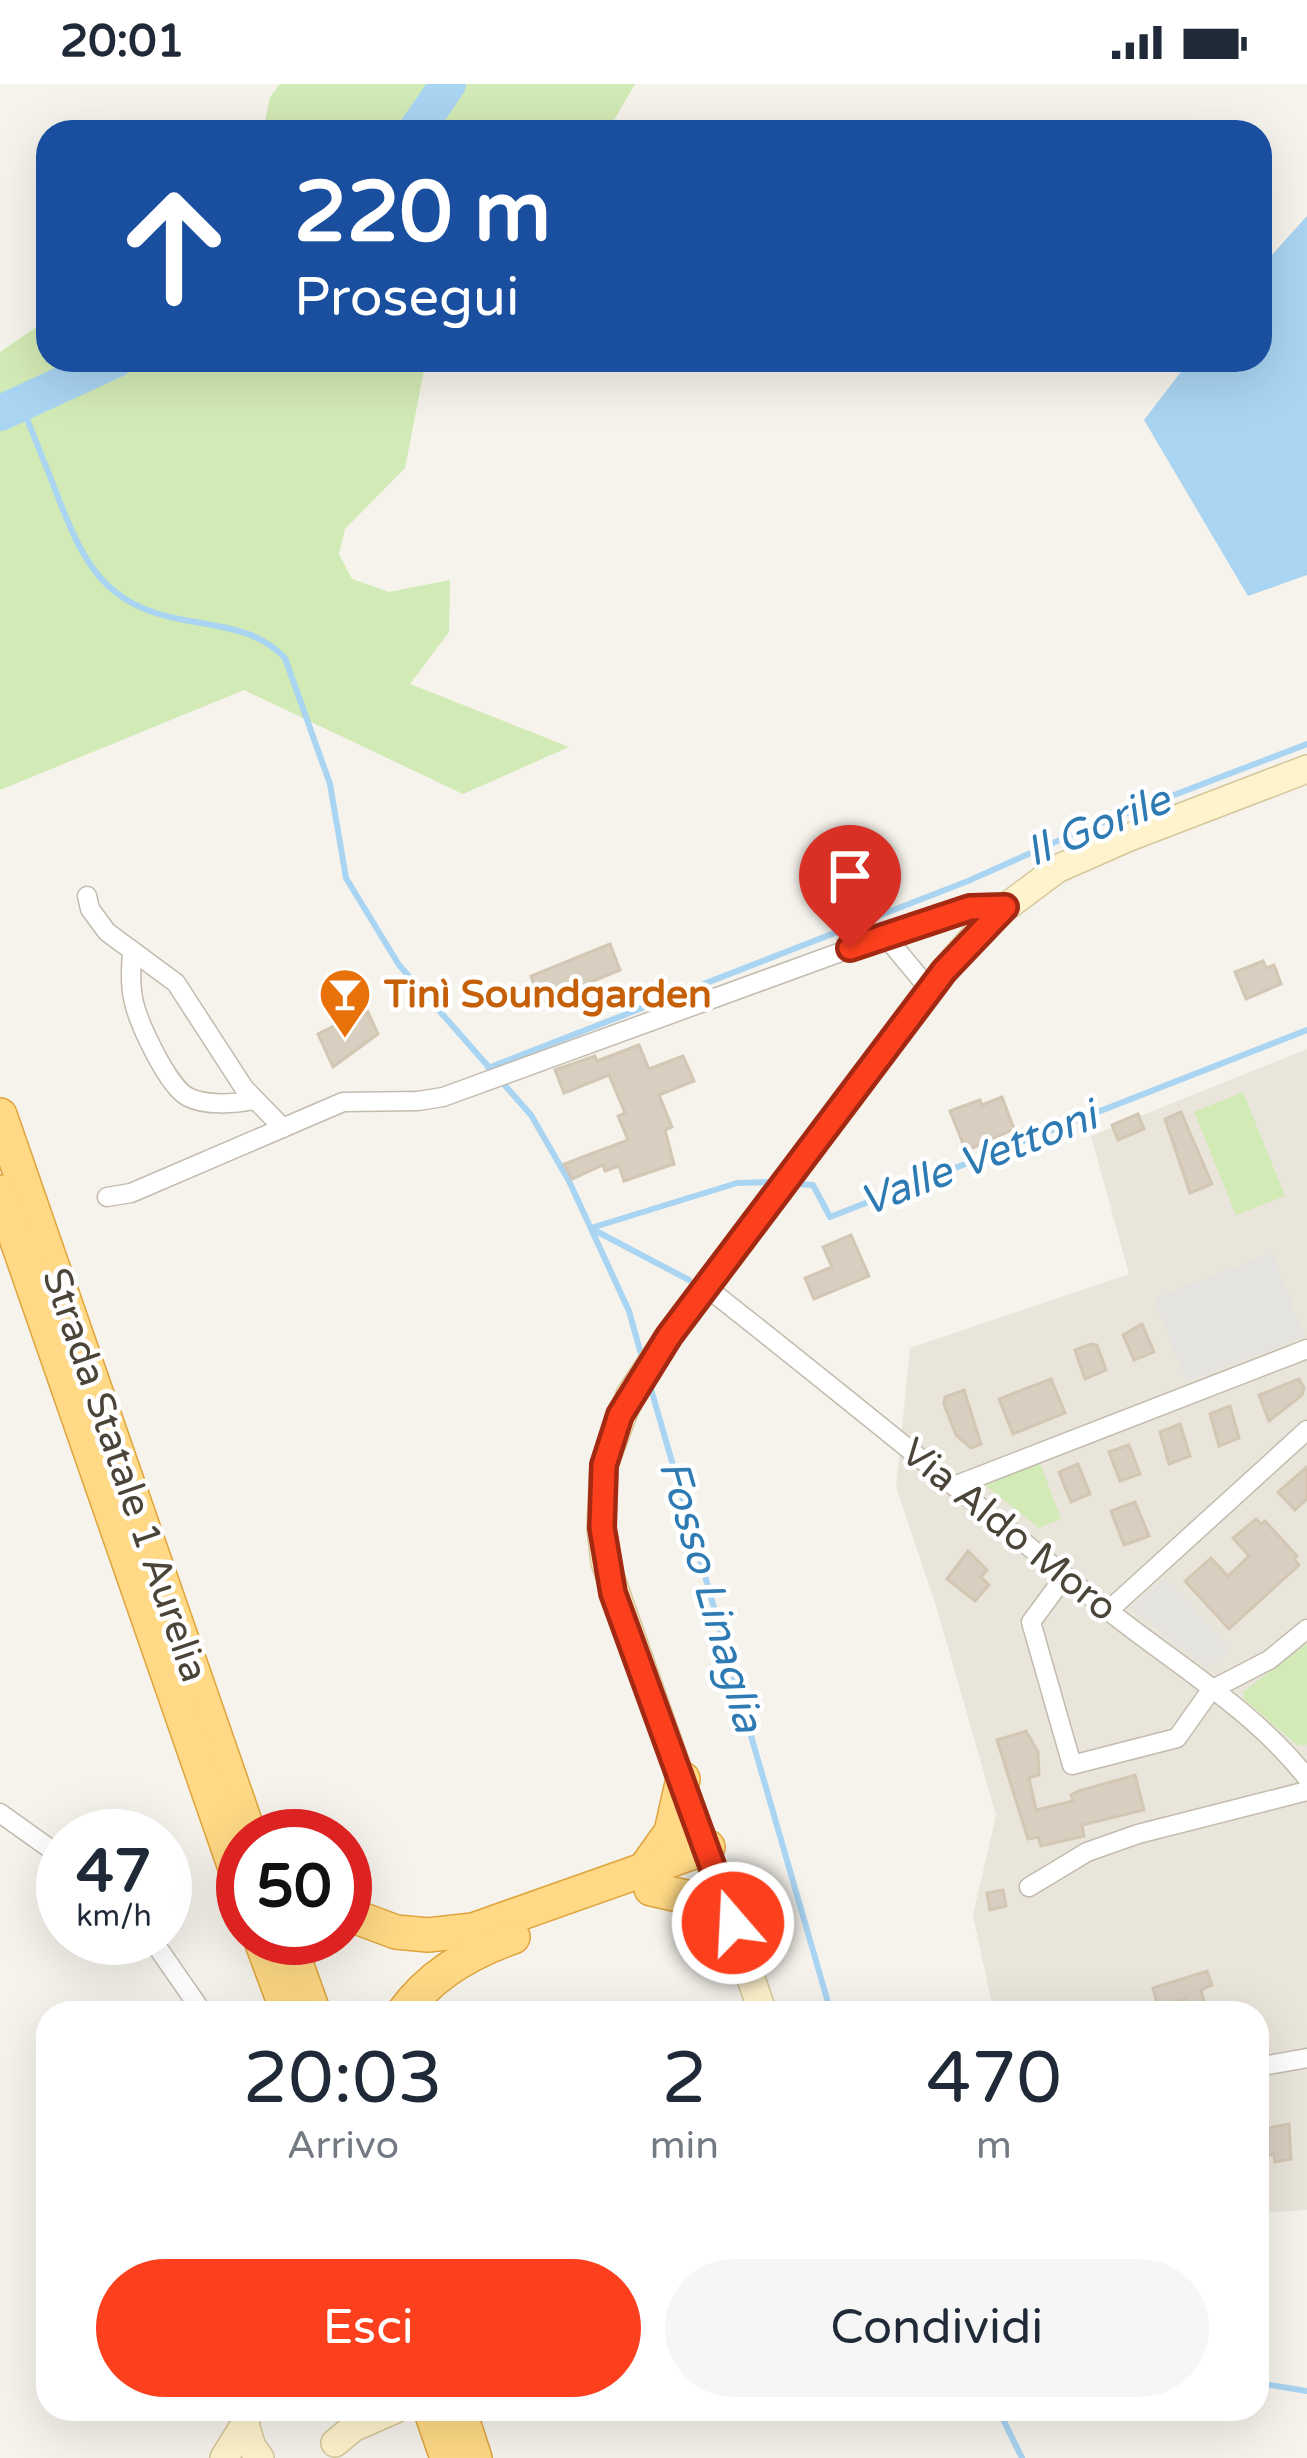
<!DOCTYPE html>
<html lang="it">
<meta charset="utf-8">
<style>
:root{--surface:#fff;--page:#f6f6f7;--text:#1f2937;--muted:#747a83;--accent:#fc3f1d}
body{margin:0;font-family:"Varela Round",sans-serif;background:var(--page);color:var(--text);height:100vh;display:flex;flex-direction:column;font-size:45px;white-space:nowrap}
*{box-sizing:border-box;margin:0}
p{font-size:39px;color:var(--muted)}
.icon{flex:none;width:66px;height:66px;fill:none;stroke:currentColor;stroke-width:2;stroke-linecap:round;stroke-linejoin:round}
.map{position:relative;flex:1;overflow:hidden}
.panel{position:absolute;left:36px;top:1917px;width:1233px;height:420px;display:flex;flex-direction:column;background:var(--surface);border-radius:36px;box-shadow:0 12px 48px #0002}
.panel>*{flex:none}
.hud{position:absolute;left:36px;top:36px;width:1236px;height:252px;border-radius:36px;box-shadow:0 12px 48px #0002;background:#1a4fa0;color:#fff;overflow:hidden}
.speed{position:absolute;left:36px;top:1725px;display:flex;gap:24px;font-size:60px;font-weight:700;text-align:center}
.speed>*{display:grid;place-content:center;width:156px;height:156px;border-radius:50%;background:var(--surface);box-shadow:0 12px 48px #0002;line-height:1}
.speed small{font-size:30px;font-weight:400}
.speed .limit{border:18px solid #d22;background:#fff;color:#111}
.pin{position:absolute;display:grid;place-items:center;width:102px;height:102px;color:#fff;margin:-123px -51px;border-radius:50% 50% 50% 0;rotate:-45deg;box-shadow:0 0 12px #0007}
.pin .icon{rotate:45deg}
.me{position:absolute;width:132px;margin:-66px;rotate:341deg;stroke-linejoin:round;filter:drop-shadow(0 0 9px #0008)}
.turn{display:flex;align-items:center;gap:42px;height:252px;padding:0 60px;font-size:54px}
.turn .icon{width:156px;height:156px;stroke-width:2.5}
.turn b{display:block;font-size:84px;line-height:102px}
.eta{display:flex;justify-content:space-evenly;align-items:center;height:204px;text-align:center}
.eta b{font-size:72px;font-weight:600;line-height:84px}
.cta{display:flex;gap:24px;margin-top:auto;padding:24px 60px}
.cta a{flex:1;height:138px;border-radius:72px;background:var(--accent);color:#fff;font-size:48px;font-weight:600;line-height:138px;text-align:center}
.cta a+a{background:var(--page);color:var(--text)}
.status{display:flex;justify-content:space-between;align-items:center;height:84px;padding:0 60px;background:var(--surface);direction:ltr}
.status svg{height:33px;fill:currentColor}
.map>svg:first-child{display:block}
</style>
<div class="status"><b>20:01</b><svg viewBox="0 0 49 12"><path d="M0 12V9h3v3zM5 12V6h3v6zM10 12V3h3v9zM15 12V0h3v12zM26 1h20v11H26zM47 4h2v5h-2z"/></svg></div>
<div class="map">
<svg width="1307" height="2374" viewBox="0 0 1307 2374">
<rect width="100%" height="100%" fill="#f6f3ec"/>
<!-- residential -->
<path fill="#eae5da" d="M1307,965V2126L1257,2129V1929H988L992,1921L973,1831L996,1731L937,1525L896,1403L910,1264L1129,1190L1091,1052Z"/>
<!-- green -->
<g fill="#d2eab5">
<path d="M280,0H635L607,48H263L270,13Z"/>
<path d="M48,235V276H426L405,384L345,445L339,470L352,495L389,508L450,496L449,548L410,600L569,663L463,710L244,606L0,706V268Z"/>
<path d="M1243,1008L1285,1112L1236,1131L1194,1028Z"/>
<path d="M1040,1379L1061,1435L1039,1444L985,1401Z"/>
<path d="M1307,1560V1660L1306,1661H1297L1245,1616L1243,1608Z"/>
</g>
<!-- parking -->
<g fill="#e5e3e0">
<path d="M1272,1169L1305,1253L1186,1297L1154,1214Z"/>
<path d="M1166,1493L1231,1566L1207,1584L1132,1524Z"/>
</g>
<!-- water -->
<path fill="#a9d4f2" d="M1307,132V491L1248,512L1144,336L1190,276H1260V184Z"/>
<g fill="none" stroke-linecap="round" stroke-linejoin="round">
<!-- stream -->
<g stroke="#a9d4f2" stroke-width="6">
<path d="M22,322C33,351 45,379 56,408C83,478 103,522 184,536C222,543 257,545 285,574L330,700L346,794L399,881L531,1031L569,1097L629,1227L642,1274"/>
<path d="M488,984L968,797L1080,747L1307,660"/>
<path d="M797,1100L813,1101L830,1133L1307,946"/>
<path d="M591,1144L737,1099L772,1098"/>
<path d="M594,1146L689,1196"/>
<path d="M649,1298L831,1929"/>
<path d="M1257,2299L1307,2307"/>
<path d="M998,2325L1022,2374"/>
</g>
<!-- river -->
<g stroke="#a9d4f2" stroke-width="36">
<path d="M415,48L448,0"/>
<path d="M0,329L115,276"/>
</g>
</g>
<!-- building -->
<g fill="#d8cfc1" stroke="#d3c7b4" stroke-width="3">
<path d="M610,860L620,886L541,919L531,892Z"/>
<path d="M1263,877L1266,884L1274,881L1281,900L1246,915L1235,888Z"/>
<path d="M350,919L356,933L368,928L378,950L333,983L318,950L338,940L332,928Z"/>
<path d="M639,961L649,985L683,972L694,997L659,1011L672,1043L665,1046L674,1080L624,1097L619,1082L605,1087L603,1081L572,1095L564,1080L628,1056L618,1032L625,1029L609,991L564,1009L555,986L595,972L597,977Z"/>
<path d="M1002,1013L1014,1045L966,1067L950,1027L980,1016L982,1021Z"/>
<path d="M1181,1028L1212,1100L1190,1109L1165,1035Z"/>
<path d="M1138,1030L1144,1045L1118,1056L1112,1041Z"/>
<path d="M851,1151L869,1192L814,1215L805,1194L832,1183L823,1163Z"/>
<path d="M1142,1240L1154,1268L1134,1276L1123,1251Z"/>
<path d="M1091,1260L1097,1261L1106,1286L1085,1295L1075,1266Z"/>
<path d="M1051,1295L1065,1329L1013,1350L999,1315Z"/>
<path d="M1299,1295L1304,1304L1302,1311L1269,1337L1259,1311Z"/>
<path d="M964,1306L981,1360L971,1364L956,1351L944,1320L945,1313Z"/>
<path d="M1230,1322L1239,1354L1219,1362L1210,1330Z"/>
<path d="M1180,1340L1190,1372L1169,1380L1160,1348Z"/>
<path d="M1129,1361L1140,1390L1120,1397L1109,1368Z"/>
<path d="M1078,1380L1090,1410L1071,1418L1059,1388Z"/>
<path d="M1307,1383V1415L1295,1426L1278,1408Z"/>
<path d="M1135,1418L1149,1452L1124,1461L1111,1427Z"/>
<path d="M1256,1435L1261,1440L1265,1437L1297,1472L1294,1474L1299,1481L1229,1545L1185,1497L1211,1474L1228,1492L1249,1472L1233,1454Z"/>
<path d="M968,1467L987,1486L981,1493L989,1501L975,1517L947,1495Z"/>
<path d="M1026,1647L1038,1668L1039,1691L1029,1694L1036,1726L1073,1717L1071,1711L1079,1707L1135,1691L1144,1726L1082,1741L1084,1752L1041,1762L1038,1753L1028,1755L997,1656Z"/>
<path d="M1003,1806L1006,1822L990,1826L987,1809Z"/>
<path d="M1207,1887L1212,1901L1201,1906L1207,1929H1189L1185,1915L1158,1923L1153,1904Z"/>
<path d="M1289,2040L1291,2075L1275,2078L1274,2070L1258,2073L1257,2046Z"/>
</g>
<g fill="none" stroke-linecap="round" stroke-linejoin="round">
<!-- minor casing -->
<g stroke="#c2bbae" stroke-width="21">
<g id="minor">
<path d="M87,812L90,825L107,848L176,899L244,1004L283,1044"/>
<path d="M885,852L930,906"/>
<path d="M132,867C131,883 130,899 133,914C137,937 168,1003 188,1013C206,1022 234,1020 254,1016"/>
<path d="M107,1113L131,1109L343,1018L418,1017L443,1013L926,837L970,824L1005,823"/>
<path d="M706,1203C840,1308 972,1417 1105,1524C1172,1578 1253,1625 1307,1694"/>
<path d="M954,1402L1307,1265"/>
<path d="M1065,1492L1031,1538L1072,1681L1177,1654L1211,1606L1269,1576L1307,1545"/>
<path d="M1108,1527L1307,1346"/>
<path d="M0,1729L63,1774"/>
<path d="M1029,1803L1087,1768L1138,1750L1307,1707"/>
<path d="M151,1854L203,1929"/>
<path d="M1257,1983L1307,1974"/>
</g>
</g>
<!-- secondary casing -->
<g stroke="#d6c79b" stroke-width="30">
<g id="secondary">
<path d="M763,1929L605,1478L601,1444L604,1381L630,1311L669,1252L944,887L990,835L1057,785L1127,754L1307,685"/>
<path d="M245,2340L252,2363L260,2374"/>
<path d="M335,2359L353,2344L396,2325"/>
<path d="M224,2374L245,2340L248,2325"/>
</g>
</g>
<!-- trunk casing -->
<g stroke="#e0a43c" stroke-width="36">
<g id="trunk">
<path d="M0,1031L250,1752"/>
<path d="M0,1108L243,1807"/>
<path d="M644,1786L671,1748L683,1695"/>
<path d="M651,1805L691,1814L733,1839"/>
<path d="M345,1829L396,1848L428,1851L473,1846L708,1763"/>
<path d="M260,1854L288,1929"/>
<path d="M287,1854L314,1929"/>
<path d="M403,1929C430,1891 470,1868 513,1853"/>
<path d="M430,2325L447,2374"/>
<path d="M459,2325L475,2374"/>
</g>
</g>
<!-- minor -->
<use href="#minor" stroke="#fff" stroke-width="18"/>
<!-- secondary -->
<use href="#secondary" stroke="#fff3cd" stroke-width="27"/>
<!-- trunk -->
<use href="#trunk" stroke="#ffd985" stroke-width="33"/>
</g>
<g fill="none" stroke-linecap="round" stroke-linejoin="round">
<!-- route casing -->
<g stroke="#a42913" stroke-width="30">
<path id="route" d="M733,1839L613,1509L602,1444L604,1381L620,1331L669,1252L944,887L1005,823L970,824L850,864"/>
</g>
<!-- route -->
<use href="#route" stroke="#fc3f1d" stroke-width="21"/>
</g>
<!-- icons -->
<defs>
<g id="bar-pin" transform="scale(2.7)"><path d="M0 17L-7.5 6A9.5 9.5 0 1 1 7.5 6Z" fill="#e8710a" stroke="#fff"/><path d="M-6-5H6L.8 .8V4.5H3.5V6h-7V4.5H-.8V.8Z" fill="#fff"/></g>
</defs>
<g fill-rule="evenodd">
<use href="#bar-pin" x="345" y="910"/>
</g>
<g text-anchor="middle" dominant-baseline="central" stroke-width="9" stroke-linejoin="round" paint-order="stroke">
<!-- food labels -->
<g font-size="39" font-weight="bold" fill="#c56008" stroke="#fff" text-anchor="start">
<text x="384" y="910">Tinì Soundgarden</text>
</g>
<!-- street labels -->
<g font-size="39" fill="#4b4439" stroke="#fff">
<text transform="translate(125 1391) rotate(71)">Strada Statale 1 Aurelia</text>
<text transform="translate(1009 1446) rotate(39)">Via Aldo Moro</text>
</g>
<!-- water labels -->
<g font-size="42" font-style="italic" fill="#2e7ab2" stroke="#fff">
<text transform="translate(1098 742) rotate(-22)">Il Gorile</text>
<text transform="translate(978 1075) rotate(-21)">Valle Vettoni</text>
<text transform="translate(711 1512) rotate(74)">Fosso Linaglia</text>
</g>
</g>
</svg>
<div class="speed"><div>47<small>km/h</small></div><div class="limit">50</div></div>
<div class="pin" style="left:850px;top:864px;background:#d93025"><svg class="icon" aria-label="arrive" viewBox="0 0 24 24"><path d="M6 21V4h12l-3 4 3 4H6"/></svg></div>
<svg class="me" style="left:733px;top:1839px" viewBox="-20 -20 40 40"><circle r="17" fill="#fc3f1d" stroke="#fff" stroke-width="3"/><path d="M0-11L8 9 0 5-8 9z" fill="#fff"/></svg>
<div class="hud">
<div class="turn"><svg class="icon" aria-label="ahead" viewBox="0 0 24 24"><path d="M12 20V5M6 11l6-6 6 6"/></svg><div><b>220 m</b>Prosegui</div></div>
</div>
<section class="panel">
<div class="eta">
<div><b>20:03</b><p>Arrivo</p></div>
<div><b>2</b><p>min</p></div>
<div><b>470</b><p>m</p></div>
</div>
<div class="cta"><a>Esci</a><a>Condividi</a></div>
</section>
</div>
